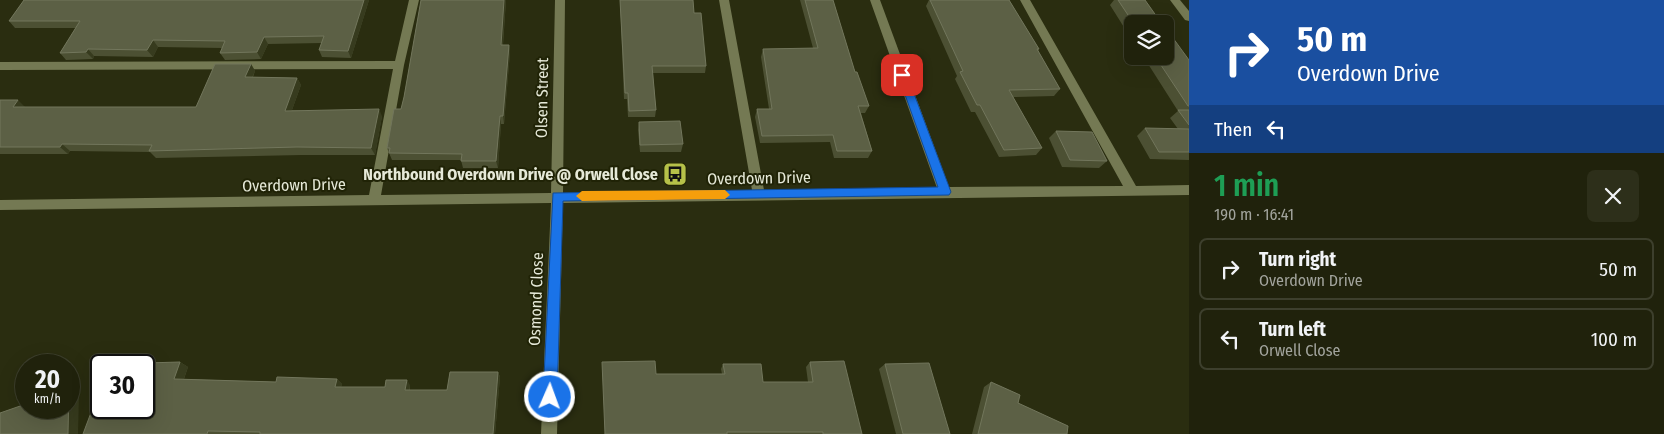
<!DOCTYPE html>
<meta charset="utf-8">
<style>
:root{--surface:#20220c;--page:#2d2f1a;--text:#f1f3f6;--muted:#a2a49d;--line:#3d3f2d}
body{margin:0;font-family:"Fira Sans Condensed",sans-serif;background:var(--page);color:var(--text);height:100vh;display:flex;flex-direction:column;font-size:19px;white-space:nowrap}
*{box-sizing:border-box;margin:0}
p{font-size:16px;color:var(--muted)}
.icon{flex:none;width:28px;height:28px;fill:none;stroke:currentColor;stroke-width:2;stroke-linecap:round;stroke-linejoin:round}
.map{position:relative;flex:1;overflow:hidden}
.side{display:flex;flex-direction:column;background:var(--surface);width:475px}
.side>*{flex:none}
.guide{background:#1a4fa0;color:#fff;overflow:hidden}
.controls{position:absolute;left:1124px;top:15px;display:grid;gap:10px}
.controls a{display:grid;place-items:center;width:50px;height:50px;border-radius:8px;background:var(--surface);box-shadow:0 5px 20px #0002,0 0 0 1px var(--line);font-size:25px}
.speed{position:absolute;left:15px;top:354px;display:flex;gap:10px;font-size:25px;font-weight:700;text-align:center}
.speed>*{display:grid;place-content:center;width:65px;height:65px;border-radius:50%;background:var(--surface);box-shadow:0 5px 20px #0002,0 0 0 1px var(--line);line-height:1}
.speed small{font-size:12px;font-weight:400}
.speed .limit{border:2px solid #111;border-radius:8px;background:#fff;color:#111}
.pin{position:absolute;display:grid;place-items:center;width:42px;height:42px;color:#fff;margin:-21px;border-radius:10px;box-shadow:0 2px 8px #0006}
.me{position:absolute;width:55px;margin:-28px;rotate:2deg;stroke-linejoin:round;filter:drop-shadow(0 0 4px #0008)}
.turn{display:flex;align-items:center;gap:18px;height:105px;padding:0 25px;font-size:22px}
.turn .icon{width:65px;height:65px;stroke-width:2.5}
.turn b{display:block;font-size:35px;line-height:42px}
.then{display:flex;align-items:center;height:48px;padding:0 25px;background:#0003;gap:10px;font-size:19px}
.round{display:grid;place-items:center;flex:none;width:52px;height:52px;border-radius:8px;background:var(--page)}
.head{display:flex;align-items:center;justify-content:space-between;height:85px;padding:0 25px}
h1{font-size:30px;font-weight:600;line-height:38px;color:#1e9e55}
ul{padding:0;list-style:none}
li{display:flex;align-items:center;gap:15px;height:62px;margin:0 10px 8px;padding:0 15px;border:2px solid var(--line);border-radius:8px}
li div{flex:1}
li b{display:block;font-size:19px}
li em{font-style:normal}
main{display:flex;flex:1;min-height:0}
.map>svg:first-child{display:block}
</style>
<main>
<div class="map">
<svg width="1189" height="434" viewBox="0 0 1189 434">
<rect width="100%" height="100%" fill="#2a2d10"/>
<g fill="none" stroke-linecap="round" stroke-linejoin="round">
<!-- minor -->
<g fill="#747953" fill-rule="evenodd">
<path d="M409,0H419L404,65L381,195L551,193L555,0H565L563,193L752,190L719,0H729L764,190L937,188L870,0H880L949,187L1123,186L1020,0H1030L1136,186L1189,185V195L563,203L557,434H541L551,203L0,210V200L369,195L393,69L0,70V62L395,61Z"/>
<path d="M1170,0H1180L1189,11V21L1185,20Z"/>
</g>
</g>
<!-- wall -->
<g fill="#4c5033">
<path d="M24,0H369L351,58L322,57L319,50L322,43L268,44L261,59L225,60L220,53L222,48L158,47L153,57L94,56L93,59L66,60L60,53L76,28H15L9,21Z"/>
<path d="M421,0H506L503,45H509L510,52L504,124H501L498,168H463L461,160H392L387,148L401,109L404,97Z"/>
<path d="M620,0H693L694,13L706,66L705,73H653L656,110L655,117H628L627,99H624Z"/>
<path d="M800,0H833L855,72L869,106L865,113H861L872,151L868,158H834L830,142L760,143L755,117L757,109H769L761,57L763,49L813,48Z"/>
<path d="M929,0H1009L1039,49L1038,51L1060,89L1054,96L1013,97L1042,148L1036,155L999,157L975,112H971L955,79L957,76L926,6Z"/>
<path d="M1114,0H1145L1162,24H1132V40L1110,5Z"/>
<path d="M1143,56H1165L1189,60V160L1150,159L1137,136L1145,128L1178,129L1170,118L1178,111Z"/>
<path d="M251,64L255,71L253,77L297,78L301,85L292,110L382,116L375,155H302L156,158L150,152L70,151L68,154H0V100L25,107H196Z"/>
<path d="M639,122L683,144L681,152H640L638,130Z"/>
<path d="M1056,131L1107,161L1099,168L1062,167L1049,138Z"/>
<path d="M180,362L188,367L184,379L276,382L337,379L342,384L341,387H385L410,385V390H447L498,372L500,377L495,434H83Z"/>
<path d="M810,362L862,434H604L656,374H722L721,369L723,364L763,382H808L806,367Z"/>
<path d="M885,364L950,434H896L879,369Z"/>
<path d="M991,382L1018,403L1067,434H972L984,387Z"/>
</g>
<!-- shaded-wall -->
<g fill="#373b1e">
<path d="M364,0H369L351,58L348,51Z"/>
<path d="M504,0H506L502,52L501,45Z"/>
<path d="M264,37L268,44L261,59L257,52Z"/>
<path d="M153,40L158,47L153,57L147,50Z"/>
<path d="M509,45L510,52L504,124L503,116Z"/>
<path d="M88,49L94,56L93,59L86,52Z"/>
<path d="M251,64L255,71L249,84L245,77Z"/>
<path d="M297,78L301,85L289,118L285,111Z"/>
<path d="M18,100L26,108L13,107Z"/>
<path d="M379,109L382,116L375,155L371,148Z"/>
<path d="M500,116L501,124L498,168L496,161Z"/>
<path d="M62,144L70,151L68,154L60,147Z"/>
<path d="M180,362L188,367L182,384L174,379Z"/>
<path d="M498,372L500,377L495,434H493Z"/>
<path d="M337,379L342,384L340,392L335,387Z"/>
<path d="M407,380L410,385L409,395L405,390Z"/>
<path d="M69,389L79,394L78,434H68Z"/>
</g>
<!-- building -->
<g fill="#5c6045" stroke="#72765c">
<path d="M24,0H364L348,51L319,50L324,36L264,37L257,52L220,53L225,41L153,40L147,50L88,49L86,52L60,53L80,21H9Z"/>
<path d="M421,0H504L501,45H509L503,116H500L496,161H461L462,154L389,153L390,148H387L394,109H401L404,97Z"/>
<path d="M620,0H693L694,13H701L706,66H652L656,110L629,111L628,93H625Z"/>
<path d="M805,0H833L855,72H857L869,106H858L872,151H837L833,135L762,136L757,109H772L763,49L818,48Z"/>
<path d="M930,0H1009L1039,49H1037L1060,89L1009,90L1042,148L1004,150L980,105H977L960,72L963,71Z"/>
<path d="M1118,0H1145L1162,24H1134Z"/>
<path d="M1165,27L1189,60V106H1188L1155,56H1165Z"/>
<path d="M215,64H251L245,77L297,78L285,111L379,109L371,148L297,147L149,151L152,145L62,144L60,147H0V100H18L13,107H196Z"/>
<path d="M1178,110H1189V125Z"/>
<path d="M680,121L683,144L640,145L639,122Z"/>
<path d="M1145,128L1189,129V152H1159Z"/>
<path d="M1056,131L1092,132L1107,161L1070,160Z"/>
<path d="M655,361L656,374H725L723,364H761L763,382H813L810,362L844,361L862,434H823V432H727V434H605L602,362Z"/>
<path d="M180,362L174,379L276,382L277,377L337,379L335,387H385L386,380H407L405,390H447L450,372H498L493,434H260V432L208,431L207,434H83L101,386V408H144V365H110V364Z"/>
<path d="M929,363L950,434H903L885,364Z"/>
<path d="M991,382L1020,395L1018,403L1068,426L1067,434H978Z"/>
<path d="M69,389L68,434H0V413L26,404V408H69Z"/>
</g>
<!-- route -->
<path fill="#1a73e8" stroke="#114b97" d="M902,71L907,75L951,192L949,195L563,201L557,397L555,401L550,403L545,401L543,397L553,193L938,187L898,75Z"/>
<!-- slow -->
<path fill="#f59e0b" d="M725,190L730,195L725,199L582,201L576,196L582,191Z"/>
<!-- icons -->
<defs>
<g id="bus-square" transform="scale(1.25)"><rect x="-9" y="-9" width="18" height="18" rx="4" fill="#b6c149" stroke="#202306"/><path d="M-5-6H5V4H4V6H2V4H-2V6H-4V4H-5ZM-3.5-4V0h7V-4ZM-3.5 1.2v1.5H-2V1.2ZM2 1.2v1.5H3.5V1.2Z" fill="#111"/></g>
</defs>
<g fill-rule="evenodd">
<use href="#bus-square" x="675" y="174"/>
</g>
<g text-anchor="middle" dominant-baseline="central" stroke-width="4" stroke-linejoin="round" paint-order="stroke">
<!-- street labels -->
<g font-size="16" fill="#e6e9d8" stroke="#202306">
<text transform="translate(542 98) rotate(-89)">Olsen Street</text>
<text transform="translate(759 178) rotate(-1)">Overdown Drive</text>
<text transform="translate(294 185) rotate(-1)">Overdown Drive</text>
<text transform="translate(536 299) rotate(-88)">Osmond Close</text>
</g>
<!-- poi labels -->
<g font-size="16" font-weight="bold" fill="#e6e9d8" stroke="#202306" text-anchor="end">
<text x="658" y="174">Northbound Overdown Drive @ Orwell Close</text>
</g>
</g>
</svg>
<div class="controls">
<a><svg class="icon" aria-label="layers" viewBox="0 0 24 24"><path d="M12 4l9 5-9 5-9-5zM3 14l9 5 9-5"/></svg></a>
</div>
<div class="speed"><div>20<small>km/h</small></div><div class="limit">30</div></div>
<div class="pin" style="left:902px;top:75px;background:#d93025"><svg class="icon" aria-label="arrive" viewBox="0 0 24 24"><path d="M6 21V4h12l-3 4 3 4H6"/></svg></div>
<svg class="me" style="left:550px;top:397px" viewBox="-20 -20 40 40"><circle r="17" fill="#1a73e8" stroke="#fff" stroke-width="3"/><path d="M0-11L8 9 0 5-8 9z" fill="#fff"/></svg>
</div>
<section class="side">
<div class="guide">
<div class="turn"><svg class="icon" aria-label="right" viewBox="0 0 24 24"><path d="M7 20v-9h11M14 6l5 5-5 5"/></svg><div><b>50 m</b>Overdown Drive</div></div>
<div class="then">Then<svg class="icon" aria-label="left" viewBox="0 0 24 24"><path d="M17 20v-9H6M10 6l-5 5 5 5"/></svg></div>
</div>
<div class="head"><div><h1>1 min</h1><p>190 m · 16:41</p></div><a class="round"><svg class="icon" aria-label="close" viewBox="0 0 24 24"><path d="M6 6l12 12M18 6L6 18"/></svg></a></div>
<ul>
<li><svg class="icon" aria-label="right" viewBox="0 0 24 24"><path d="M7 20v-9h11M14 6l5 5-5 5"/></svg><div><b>Turn right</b><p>Overdown Drive</p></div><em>50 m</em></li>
<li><svg class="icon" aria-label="left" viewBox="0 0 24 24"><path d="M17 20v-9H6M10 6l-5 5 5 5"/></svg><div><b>Turn left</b><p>Orwell Close</p></div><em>100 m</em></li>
</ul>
</section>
</main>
